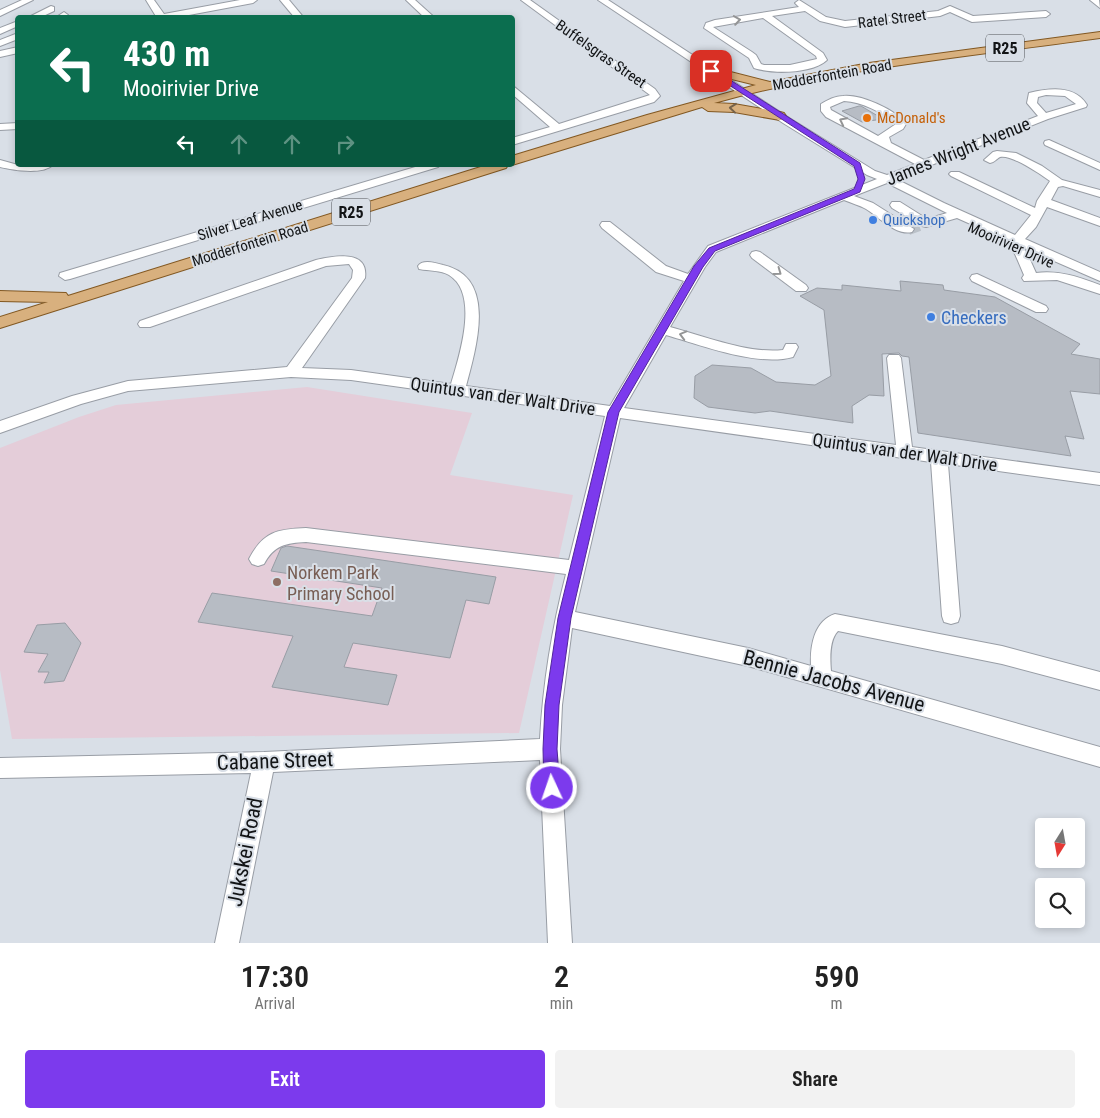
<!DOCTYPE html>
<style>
:root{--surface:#fff;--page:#f2f2f2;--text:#222;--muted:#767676;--accent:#7c3aed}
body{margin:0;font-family:"Roboto Condensed",sans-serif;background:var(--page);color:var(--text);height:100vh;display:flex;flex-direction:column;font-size:19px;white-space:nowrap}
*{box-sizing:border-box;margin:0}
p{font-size:16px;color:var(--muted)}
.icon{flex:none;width:28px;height:28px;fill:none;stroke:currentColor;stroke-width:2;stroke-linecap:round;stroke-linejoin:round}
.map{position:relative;height:943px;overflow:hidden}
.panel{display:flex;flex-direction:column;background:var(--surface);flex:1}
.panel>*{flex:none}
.top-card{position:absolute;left:15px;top:15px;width:500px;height:152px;border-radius:5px;box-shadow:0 2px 8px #0003;background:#0b6e4f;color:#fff;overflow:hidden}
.needle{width:32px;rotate:191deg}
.fabs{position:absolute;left:1035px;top:818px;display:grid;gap:10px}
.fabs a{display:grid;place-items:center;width:50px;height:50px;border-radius:5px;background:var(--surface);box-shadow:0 2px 8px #0003;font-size:25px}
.pin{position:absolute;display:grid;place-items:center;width:42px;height:42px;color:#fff;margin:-21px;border-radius:10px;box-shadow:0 2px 8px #0006}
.me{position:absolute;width:55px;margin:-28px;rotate:357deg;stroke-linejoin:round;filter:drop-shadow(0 0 4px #0008)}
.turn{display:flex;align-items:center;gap:18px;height:105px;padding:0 25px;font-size:22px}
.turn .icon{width:65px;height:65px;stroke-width:2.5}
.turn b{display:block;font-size:35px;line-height:42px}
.lanes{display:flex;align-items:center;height:48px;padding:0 25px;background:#0003;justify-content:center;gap:25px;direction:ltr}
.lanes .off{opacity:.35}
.eta{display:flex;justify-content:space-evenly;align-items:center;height:85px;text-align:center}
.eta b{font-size:30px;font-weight:600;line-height:35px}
.cta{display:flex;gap:10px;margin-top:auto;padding:10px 25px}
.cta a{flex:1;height:58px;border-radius:5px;background:var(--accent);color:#fff;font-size:20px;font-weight:600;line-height:58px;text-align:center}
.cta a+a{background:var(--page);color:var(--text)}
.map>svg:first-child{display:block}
</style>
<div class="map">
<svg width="1100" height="943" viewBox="0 0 1100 943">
<rect width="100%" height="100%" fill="#d9dfe7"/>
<!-- education -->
<path fill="#e4cdd9" d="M307,387L472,413L450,475L573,495L519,733L12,739L0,670V448L79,417L116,405Z"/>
<!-- building -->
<g fill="#b7bcc4" stroke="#989da5">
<path d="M859,106H861L883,119L862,122L842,111Z"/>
<path d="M900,281L943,285L944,290L995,297L1080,344L1071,354L1100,359V394L1070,391L1084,439L1065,436L1071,456L918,433L909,357L902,356L899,353L882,354L884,396L869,395L852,406L853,423L770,411L755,413L708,407L694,398L695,376L712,365L751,368L776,382L815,385L831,376L824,310L800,296L817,288L842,290V285L901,291Z"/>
<path d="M287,546L496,577L489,604L466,600L450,658L353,643L344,667L397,675L388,705L272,687L293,636L198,622L212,593L372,616L382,588L271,571L281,548Z"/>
<path d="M65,623L81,643L64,681L44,683L49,672H38L48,654L24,652L37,625Z"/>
</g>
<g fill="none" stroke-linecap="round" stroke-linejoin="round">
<!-- minor-tunnel -->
<path stroke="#bbc1c8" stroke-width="12" stroke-dasharray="12 6" stroke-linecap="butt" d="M908,229L919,225"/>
<!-- minor casing -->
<g stroke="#989da5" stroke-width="2">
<g id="minor">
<path d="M22,0H33L0,16V10Z"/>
<path d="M146,0H154L164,14L240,0H257L253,3L173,18H157Z"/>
<path d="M280,0H289L304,18H295Z"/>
<path d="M406,0H415L435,18H425Z"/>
<path d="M521,0H530L655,89L660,96L654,102L512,145V138L550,127L512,94V85L559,124L650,95Z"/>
<path d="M598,0H608L791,119L875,171L887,175L915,164L826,117L821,111V104C828,100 835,96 843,96C861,94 896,110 906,124L903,129L889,137L891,143L924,160L1038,116L1027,103L1029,93C1050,88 1075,85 1087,105L1086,107L1048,119L896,179L944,203L1015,235L1031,215L951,176L949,174L951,172H959L1035,208L1037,201L1050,181C1042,175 1011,154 1000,157C996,159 995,162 990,163L984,160L993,152L997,151L1016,153L1042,166L1062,180L1100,190V197L1063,186L1058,187L1051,200L1100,218V226L1047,207L1036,227L1025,239L1100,272V281L1022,247L1027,253L1036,273C1059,270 1079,277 1100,285V294L1057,280L1024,281L1022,278L1024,275L1015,254L1007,245L1011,242L957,218L926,227L922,226L892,208L890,205L892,202H900L927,219L947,213L887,183L854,196L873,203L914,229L912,232C896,236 879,217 866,209C859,205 851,203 844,200L716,252L705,267L670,327C704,336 748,354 783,350L786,344H796L798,347L793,357C757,367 701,345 666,335L624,408L896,445L887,358L889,355H899L901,358L912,447L1100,473V485L948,464L960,616L958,622L951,624L944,622L942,616L931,462L620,418L575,612L748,648L811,666C810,646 814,621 835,614L1002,646L1100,672V690L1002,664L838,631C829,640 830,659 831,671L1100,747V767L748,666L572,628L562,705L560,749L572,943H548L540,760L273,772L239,943H215L251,773L0,778V758L264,752L540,739C543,683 552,628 566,574L306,542C286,543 274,545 264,564L258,566L252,564L249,559C263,532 277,529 306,528L569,560L605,416L351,380L291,377L128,391L81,404L0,433V421L72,396L128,381L287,367L352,278L353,270L349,264L326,266L150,327H140L138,324L140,321L316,260C334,256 369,249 365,278L302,368L351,370L451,384C459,357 480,294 449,275C441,270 429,271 419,269L418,266C423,259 435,263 443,265C498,277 476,348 466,386L610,406L684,281L656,272L602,228L600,225L602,222H610L666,266L688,274L708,246L877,179L867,175L783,123ZM1046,95L1065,96L1076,104L1046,113L1037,103L1038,97ZM844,101C862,102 882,112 896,124L878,136L831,110L830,107Z"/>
<path d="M799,0L826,17L845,21L938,11L950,6L973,16L1046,11L1050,14L1046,17L972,22L950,12L940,16L845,27L820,21L805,11L772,16L823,53L827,60C812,74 772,74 754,68L749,58L704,28L706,23L715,20L799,7L795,3ZM763,18L816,56L817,59L790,65H764L761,64L756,55L752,52L713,27Z"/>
<path d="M1090,0H1099L1100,8Z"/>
<path d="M51,6L54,7V11L39,18H27Z"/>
<path d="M64,12L68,15L66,18H55Z"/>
<path d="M18,21V26L0,34V28Z"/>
<path d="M18,33V39L0,46V40Z"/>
<path d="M18,47V53L0,57V51Z"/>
<path d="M18,123V129L0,130V124Z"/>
<path d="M1049,140L1100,163V170L1045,145L1044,143L1045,141Z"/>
<path d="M0,160L18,165H53C42,175 13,170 0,167Z"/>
<path d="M422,165H440L438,167L70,279L65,280L59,276L60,273Z"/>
<path d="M756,251L760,252L806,285L808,288L806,291H796L752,258L750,255L752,252Z"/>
<path d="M977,274L1046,306L1048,309L1046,312H1036L972,281L970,278L972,275Z"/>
</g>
</g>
<!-- major casing -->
<g stroke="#825822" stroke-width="2">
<g id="major">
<path d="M1100,32V38C971,56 840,68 714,103L734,104L780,112L784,113L786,116L784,119L780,120L734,112L708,111L702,107L512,165V156L647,115L756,85L707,73L705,71L707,69L711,67L770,82L869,63Z"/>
<path d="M487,165H508L506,168L0,328V317L48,302L0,301V291L66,293L68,296Z"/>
</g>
</g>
<!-- minor -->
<use href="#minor" fill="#fff" fill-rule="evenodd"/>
<!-- major -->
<use href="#major" fill="#d8b07e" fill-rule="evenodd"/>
</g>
<!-- one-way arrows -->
<defs><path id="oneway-chevron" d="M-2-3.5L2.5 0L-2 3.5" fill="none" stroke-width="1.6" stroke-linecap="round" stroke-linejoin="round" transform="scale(1.25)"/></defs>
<g stroke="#949596">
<use href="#oneway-chevron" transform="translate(737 20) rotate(-9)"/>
<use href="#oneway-chevron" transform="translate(843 121) rotate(-153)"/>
<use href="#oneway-chevron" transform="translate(778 272) rotate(36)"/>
<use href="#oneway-chevron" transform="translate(683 335) rotate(-165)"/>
</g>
<use stroke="#75624a" href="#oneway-chevron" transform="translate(733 108) rotate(-174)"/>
<!-- route -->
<path fill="#7c3aed" stroke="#51269a" d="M709,69H713L860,163L865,179L860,192L715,251L703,267L619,412L571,618L559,705L557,749L560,788L557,793L552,795L547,793L544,788L543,749L545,705L558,618L608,412L694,266L709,248L854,189L858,179L854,166L709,72Z"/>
<!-- markers -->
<circle fill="#e8710a" stroke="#d9dfe7" stroke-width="2" cx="867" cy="118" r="5"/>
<g fill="#3f7fe0" stroke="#d9dfe7" stroke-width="2">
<circle cx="873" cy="220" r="5"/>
<circle cx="931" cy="317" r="5"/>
</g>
<circle fill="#8d6e63" stroke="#d9dfe7" stroke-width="2" cx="277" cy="582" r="5"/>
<g text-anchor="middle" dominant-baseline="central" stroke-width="4" stroke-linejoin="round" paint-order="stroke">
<!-- far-street labels -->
<g font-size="15" fill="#121416" stroke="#d9dfe7">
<text transform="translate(892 19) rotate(-7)">Ratel Street</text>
<text transform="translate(601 54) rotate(35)">Buffelsgras Street</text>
<text transform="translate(832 75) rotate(-10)">Modderfontein Road</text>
<text transform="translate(250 220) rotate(-17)">Silver Leaf Avenue</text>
<text transform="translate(250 244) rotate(-17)">Modderfontein Road</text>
<text transform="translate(1011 245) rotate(24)">Mooirivier Drive</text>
</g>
<!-- far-food labels -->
<g font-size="15" fill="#c56008" stroke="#d9dfe7" text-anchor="start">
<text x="877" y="118">McDonald's</text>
</g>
<!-- far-shop labels -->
<g font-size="15" fill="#366cbe" stroke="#d9dfe7" text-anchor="start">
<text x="883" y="220">Quickshop</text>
</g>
<!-- shield labels -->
<g fill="#d9dfe7" stroke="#4e5155" stroke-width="1">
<rect x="986" y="34.5" width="38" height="27" rx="4"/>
<rect x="332" y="198.5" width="38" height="27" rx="4"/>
</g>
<g font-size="16" font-weight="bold" fill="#121416">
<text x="1005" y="48">R25</text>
<text x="351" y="212">R25</text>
</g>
<!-- street labels -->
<g font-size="18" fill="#121416" stroke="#d9dfe7">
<text transform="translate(958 151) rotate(-22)">James Wright Avenue</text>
<text transform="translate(503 396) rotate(8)">Quintus van der Walt Drive</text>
<text transform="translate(905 452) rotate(8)">Quintus van der Walt Drive</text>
</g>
<!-- shop labels -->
<g font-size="18" fill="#366cbe" stroke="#d9dfe7" text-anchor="start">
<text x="941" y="317">Checkers</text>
</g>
<!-- education labels -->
<g font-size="18" fill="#785e54" stroke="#d9dfe7" text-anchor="start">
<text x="287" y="572">Norkem Park<tspan x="287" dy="21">Primary School</tspan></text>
</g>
<!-- near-street labels -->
<g font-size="21" fill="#121416" stroke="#d9dfe7">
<text transform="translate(834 681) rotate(15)">Bennie Jacobs Avenue</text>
<text transform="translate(275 761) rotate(-2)">Cabane Street</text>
<text transform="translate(245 852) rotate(-79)">Jukskei Road</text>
</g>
</g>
</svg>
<div class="fabs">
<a><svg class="needle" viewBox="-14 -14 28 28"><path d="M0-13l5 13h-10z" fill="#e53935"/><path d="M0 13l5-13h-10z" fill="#767676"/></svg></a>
<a><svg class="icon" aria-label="search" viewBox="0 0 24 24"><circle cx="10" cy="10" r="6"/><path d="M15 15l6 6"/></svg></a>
</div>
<div class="pin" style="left:711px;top:71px;background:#d93025"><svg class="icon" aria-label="arrive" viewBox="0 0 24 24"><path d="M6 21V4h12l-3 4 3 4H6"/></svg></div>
<svg class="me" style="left:552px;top:788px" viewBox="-20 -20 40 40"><circle r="17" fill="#7c3aed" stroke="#fff" stroke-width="3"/><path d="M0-11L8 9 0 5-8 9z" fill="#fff"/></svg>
<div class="top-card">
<div class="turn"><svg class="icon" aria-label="left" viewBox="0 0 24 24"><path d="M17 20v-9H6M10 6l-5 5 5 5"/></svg><div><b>430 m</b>Mooirivier Drive</div></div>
<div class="lanes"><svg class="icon" aria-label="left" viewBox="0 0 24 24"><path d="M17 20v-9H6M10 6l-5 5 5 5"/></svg><svg class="icon off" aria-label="ahead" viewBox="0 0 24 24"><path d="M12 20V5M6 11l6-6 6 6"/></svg><svg class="icon off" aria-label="ahead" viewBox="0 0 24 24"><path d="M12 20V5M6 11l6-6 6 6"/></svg><svg class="icon off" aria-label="right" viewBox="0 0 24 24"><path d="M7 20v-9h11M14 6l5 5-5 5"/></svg></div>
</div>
</div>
<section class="panel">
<div class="eta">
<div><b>17:30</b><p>Arrival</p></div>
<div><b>2</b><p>min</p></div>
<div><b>590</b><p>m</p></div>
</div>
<div class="cta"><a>Exit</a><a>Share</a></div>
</section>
